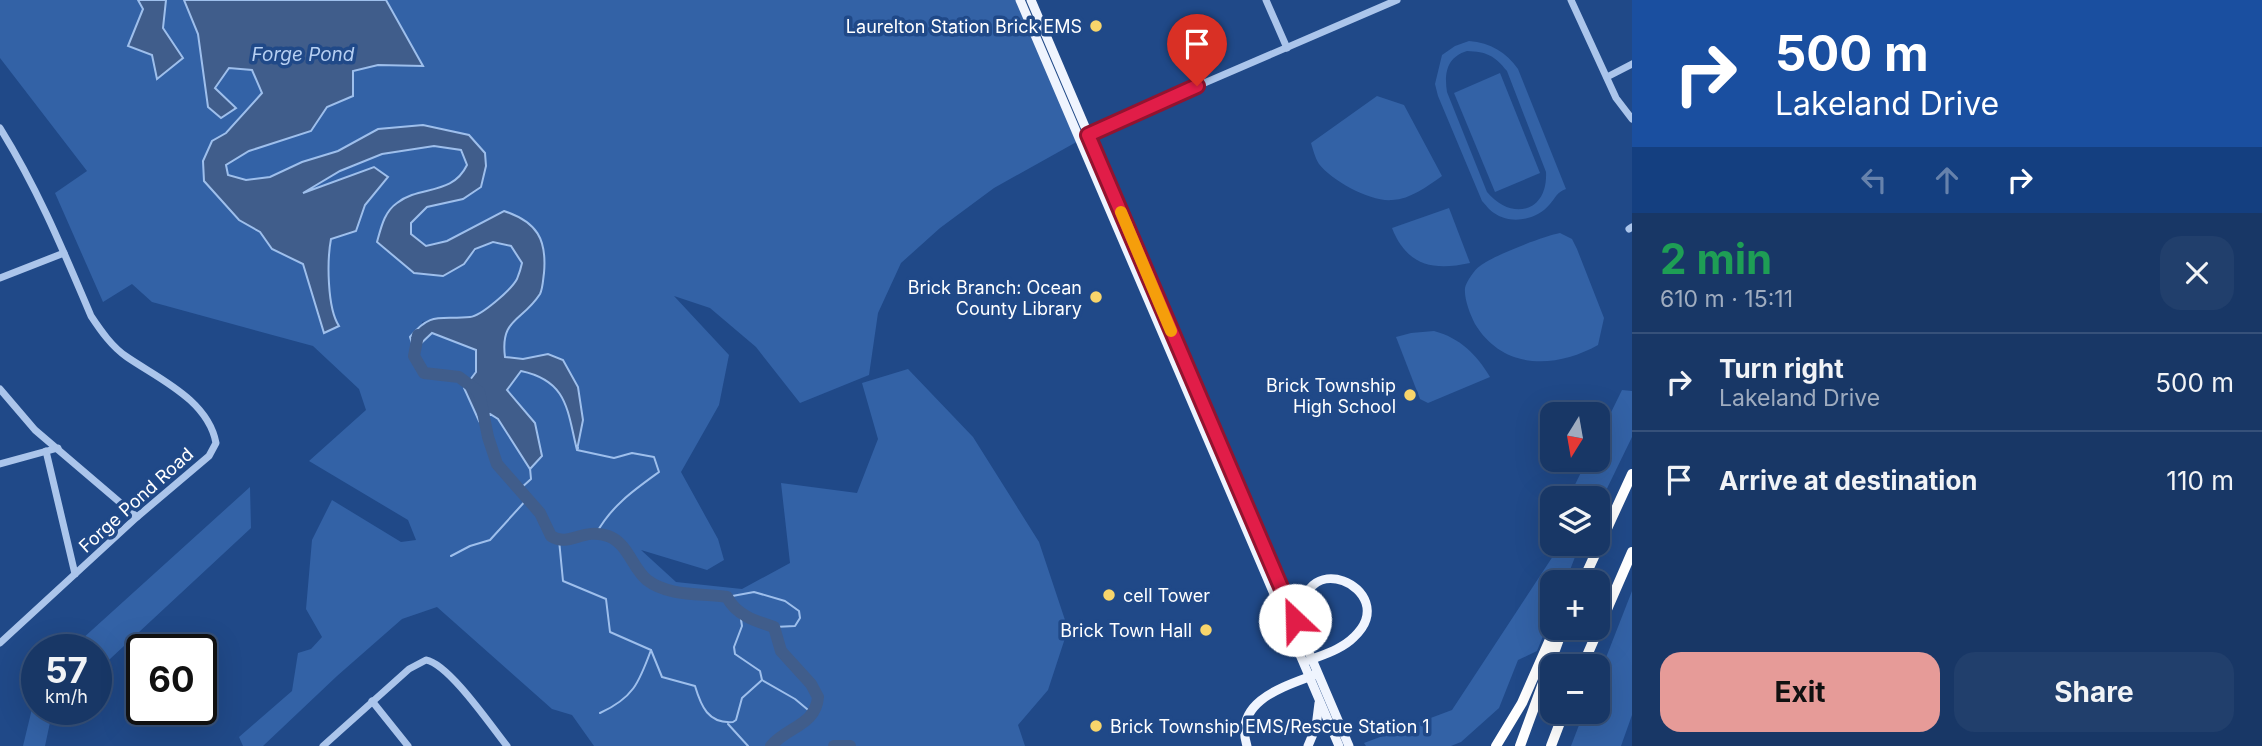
<!DOCTYPE html>
<meta charset="utf-8">
<style>
:root{--surface:#183766;--page:#213f6c;--text:#f1f3f6;--muted:#9facbf;--line:#36517a;--accent:#e69b98}
body{margin:0;font-family:Inter,sans-serif;background:var(--page);color:var(--text);height:100vh;display:flex;flex-direction:column;font-size:26px;white-space:nowrap}
*{box-sizing:border-box;margin:0}
p{font-size:23px;color:var(--muted)}
.icon{flex:none;width:38px;height:38px;fill:none;stroke:currentColor;stroke-width:2;stroke-linecap:round;stroke-linejoin:round}
.map{position:relative;flex:1;overflow:hidden}
.details{display:flex;flex-direction:column;background:var(--surface);width:630px}
.details>*{flex:none}
.banner{background:#1a4fa0;color:#fff;overflow:hidden}
.needle{width:46px;rotate:191deg}
.buttons{position:absolute;left:1540px;top:402px;display:grid;gap:14px}
.buttons a{display:grid;place-items:center;width:70px;height:70px;border-radius:14px;background:var(--surface);box-shadow:0 7px 28px #0002,0 0 0 2px var(--line);font-size:35px}
.speed{position:absolute;left:21px;top:634px;display:flex;gap:14px;font-size:35px;font-weight:700;text-align:center}
.speed>*{display:grid;place-content:center;width:91px;height:91px;border-radius:50%;background:var(--surface);box-shadow:0 7px 28px #0002,0 0 0 2px var(--line);line-height:1}
.speed small{font-size:18px;font-weight:400}
.speed .limit{border:4px solid #111;border-radius:10px;background:#fff;color:#111}
.pin{position:absolute;display:grid;place-items:center;width:60px;height:60px;color:#fff;margin:-72px -30px;border-radius:50% 50% 50% 0;rotate:-45deg;box-shadow:0 0 7px #0007}
.pin .icon{rotate:45deg}
.me{position:absolute;width:77px;margin:-38px;rotate:336deg;stroke-linejoin:round;filter:drop-shadow(0 0 5px #0008)}
.turn{display:flex;align-items:center;gap:24px;height:147px;padding:0 28px;font-size:32px}
.turn .icon{width:91px;height:91px;stroke-width:2.5}
.turn b{display:block;font-size:49px;line-height:60px}
.lanes{display:flex;align-items:center;height:66px;padding:0 28px;background:#0003;justify-content:center;gap:35px;direction:ltr}
.lanes .off{opacity:.35}
.round{display:grid;place-items:center;flex:none;width:74px;height:74px;border-radius:21px;background:var(--page)}
.head{display:flex;align-items:center;justify-content:space-between;height:119px;padding:0 28px}
h1{font-size:42px;font-weight:700;line-height:52px;color:#1e9e55}
.button{display:flex;gap:14px;margin-top:auto;padding:14px 28px}
.button a{flex:1;height:80px;border-radius:21px;background:var(--accent);color:#111;font-size:28px;font-weight:700;line-height:80px;text-align:center}
.button a+a{background:var(--page);color:var(--text)}
ul{padding:0;list-style:none}
li{display:flex;align-items:center;gap:21px;height:98px;padding:0 28px;border-top:2px solid var(--line)}
li div{flex:1}
li b{display:block;font-size:26px}
li em{font-style:normal}
main{display:flex;flex:1;min-height:0}
.map>svg:first-child{display:block}
</style>
<main>
<div class="map">
<svg width="1632" height="746" viewBox="0 0 1632 746">
<rect width="100%" height="100%" fill="#204988"/>
<!-- green -->
<g fill="#3362a6" fill-rule="evenodd">
<path d="M0,0H138L144,9L129,46L152,55L158,79L166,0H184L198,34L208,107L235,108L215,88L229,68L252,70L262,93L226,133L212,141L204,181L238,220L260,232L272,249L303,264L324,333L333,317L330,301L329,250L331,238L356,231L365,205L388,177L297,196L340,171L382,154L434,146L461,150L467,165C453,192 433,184 411,197C401,203 385,231 377,242L464,264C479,244 486,240 511,246L522,263L516,281L504,295L473,318H438L422,322L421,342L432,333L476,350V372L465,388L479,420L490,414L498,419L531,469L535,423L507,390L521,371C552,378 563,396 583,420L548,354L523,359L505,358C501,323 521,316 541,292L504,211L447,241L426,246L411,234V223L427,207L463,199L485,153L378,129L338,151L302,162L270,177L246,180L228,175L226,165L249,151L310,131L327,107L353,96V71L378,65L422,66L386,0H1020L1080,140L994,188L940,228L901,263L878,313L869,375L800,403L756,347L710,308L674,296L729,355L719,405L681,472L718,539L724,560L707,570L641,550L676,582L742,589L790,563L781,483L857,493L878,439L862,383L908,369L973,437L1039,542L1068,629L1048,690L1018,725L1025,746H594L572,715L552,709L437,607L402,619L337,676L263,746H243L239,737L292,691L298,653L311,649L322,637L306,609L312,540L332,500L401,542L416,540L408,520L309,461L366,410L359,389L313,346L152,302L132,284L103,302L55,193L87,171L0,58Z"/>
<path d="M1469,41C1491,43 1506,52 1518,69L1566,189C1557,192 1556,197 1550,204C1537,220 1511,225 1494,213C1489,210 1485,204 1482,201L1438,96L1435,84L1442,55L1455,46ZM1467,51C1487,52 1494,55 1507,71L1546,172C1548,213 1511,221 1487,192L1447,92C1444,73 1447,57 1467,51Z"/>
<path d="M1500,73L1540,173L1495,192L1454,93Z"/>
<path d="M1377,96L1404,105L1442,176C1426,187 1411,199 1392,200C1371,202 1332,181 1319,164C1315,158 1313,149 1311,143Z"/>
<path d="M1449,208L1470,263C1433,271 1407,266 1392,228Z"/>
<path d="M1560,233L1572,239L1577,249L1604,318L1598,345C1555,369 1503,370 1475,324C1470,314 1464,299 1465,288C1466,282 1475,269 1480,266C1492,256 1544,236 1560,233Z"/>
<path d="M1434,331C1460,338 1476,354 1490,377L1428,403L1420,399L1396,337L1411,333Z"/>
<path d="M1622,390L1632,391V437L1598,507V499H1568L1587,460H1598V439Z"/>
<path d="M250,487L251,528L96,672V649H71Z"/>
<path d="M1552,530V544H1580L1565,583H1552V614L1537,651L1518,660L1499,708L1461,742L1451,746H1366L1364,743L1452,710L1555,553L1549,537Z"/>
<path d="M1632,591V715L1621,746H1571L1584,712H1598V678Z"/>
<path d="M37,688V709H57L52,713L45,746H23Z"/>
</g>
<!-- water -->
<g fill="#405d8b" stroke="#9ebfec" stroke-width="2">
<path d="M138,0H166L163,28L183,58L157,79L152,55L128,46L143,9Z"/>
<path d="M184,0H386L423,66L378,65L353,71V96L327,107L311,131L249,151L226,165L228,175L246,180L270,177L302,162L338,151L378,129L423,125L469,135L485,153L486,166L481,187L463,199L427,207L411,223V234L426,246L447,241L504,211C537,222 547,239 544,273C543,279 543,288 540,294C522,322 500,318 505,357L523,359L548,354L563,360L578,387L583,420L577,450C567,410 568,381 521,371L507,390L535,423L542,456L530,469L498,419L490,414L479,421L464,388L476,372V350L432,333L414,350L410,337C431,311 440,320 470,317C481,316 511,290 517,279C519,274 521,268 522,263L511,246L493,242L475,249L464,264L443,276L414,273L377,242C381,228 384,212 397,203C420,185 452,196 467,165L461,150L434,146L382,154L340,171L303,193L374,167L388,177L365,205L356,231L331,239C327,260 327,308 339,326L324,333L303,264L272,249L260,232L239,220L204,181L203,161L212,141L226,133L262,93L252,70L229,68L215,88L236,108L221,118L208,107L198,34Z"/>
</g>
<g fill="none" stroke-linecap="round" stroke-linejoin="round">
<!-- stream -->
<g stroke="#9ebfec" stroke-width="2">
<path d="M578,448L577,450L614,458L632,453L654,457L659,472C634,490 611,506 596,534"/>
<path d="M520,489L531,479L530,468"/>
<path d="M559,540L563,581L606,599L610,632L651,650C639,683 633,698 600,713"/>
<path d="M451,556L470,546L490,540L528,498"/>
<path d="M727,597L754,592L785,601L799,611L800,618L795,626L774,627"/>
<path d="M740,613L742,626L734,647L735,654L760,671L762,680L795,699L813,714"/>
<path d="M651,650L662,677L695,686C701,706 708,724 733,722L736,720L742,698L762,680"/>
<path d="M728,724L748,746"/>
<path d="M845,745L846,746"/>
</g>
<!-- river -->
<g stroke="#405d8b" stroke-width="12">
<path d="M418,335L414,356L424,373L459,377L479,392L488,437L497,464L540,513L551,536C569,548 583,527 608,536C628,543 632,568 647,580C669,597 702,593 727,597C736,615 755,621 774,627L781,651L811,684L818,697C816,725 787,727 771,746"/>
<path d="M834,746H850"/>
</g>
<!-- minor -->
<g stroke="#abc5eb" stroke-width="7">
<path d="M1266,0L1287,48"/>
<path d="M1571,0L1616,98L1632,119"/>
<path d="M1607,77L1632,64"/>
<path d="M0,128C38,189 63,250 91,316C101,331 112,347 127,357C159,379 208,400 216,443L209,456L137,517L0,643"/>
<path d="M1088,135L1130,115L1397,0"/>
<path d="M1629,229L1632,227"/>
<path d="M0,278L64,253"/>
<path d="M0,389L35,430L137,517"/>
<path d="M46,451L75,574"/>
<path d="M0,464L58,448"/>
<path d="M372,701L408,746"/>
<path d="M323,746L409,669L426,660C449,664 491,726 507,746"/>
</g>
<!-- major -->
<g stroke="#eff4fe" stroke-width="9">
<path d="M1020,0L1339,746"/>
<path d="M1031,0L1349,746"/>
<path d="M1303,629C1291,538 1405,589 1354,637C1342,649 1325,654 1310,660"/>
<path d="M1247,746C1233,702 1282,687 1314,675"/>
<path d="M1308,746L1316,727L1319,703"/>
</g>
<!-- highway -->
<g stroke="#fff" stroke-width="10">
<path d="M1582,583L1632,474"/>
<path d="M1582,667L1632,552"/>
<path d="M1496,746L1522,703L1555,628"/>
<path d="M1520,746L1563,628"/>
<path d="M1551,746L1564,712"/>
</g>
</g>
<g fill="none" stroke-linecap="round" stroke-linejoin="round">
<!-- route casing -->
<g stroke="#92132f" stroke-width="18">
<path id="route" d="M1197,86L1088,135L1295,620"/>
</g>
<!-- route -->
<use href="#route" stroke="#e11d48" stroke-width="12"/>
<!-- slow -->
<path stroke="#f59e0b" stroke-width="12" d="M1121,212L1171,331"/>
</g>
<!-- markers -->
<g fill="#f8d56b" stroke="#204988" stroke-width="2.5">
<circle cx="1096" cy="26" r="7"/>
<circle cx="1096" cy="297" r="7"/>
<circle cx="1410" cy="395" r="7"/>
<circle cx="1109" cy="595" r="7"/>
<circle cx="1206" cy="630" r="7"/>
<circle cx="1096" cy="726" r="7"/>
</g>
<g text-anchor="middle" dominant-baseline="central" stroke-width="7" stroke-linejoin="round" paint-order="stroke">
<!-- poi labels -->
<g font-size="18" fill="#fff" stroke="#204988" text-anchor="end">
<text x="1082" y="26">Laurelton Station Brick EMS</text>
<text x="1082" y="287">Brick Branch: Ocean<tspan x="1082" dy="21">County Library</tspan></text>
<text x="1396" y="385">Brick Township<tspan x="1396" dy="21">High School</tspan></text>
<text x="1123" y="595" text-anchor="start">cell Tower</text>
<text x="1192" y="630">Brick Town Hall</text>
<text x="1110" y="726" text-anchor="start">Brick Township EMS/Rescue Station 1</text>
</g>
<!-- street labels -->
<g font-size="18" fill="#fff" stroke="#204988">
<text transform="translate(136 500) rotate(-42)">Forge Pond Road</text>
</g>
<!-- water labels -->
<g font-size="19" font-style="italic" fill="#b6cff2" stroke="#204988">
<text x="303" y="54">Forge Pond</text>
</g>
</g>
</svg>
<div class="buttons">
<a><svg class="needle" viewBox="-14 -14 28 28"><path d="M0-13l5 13h-10z" fill="#e53935"/><path d="M0 13l5-13h-10z" fill="#9facbf"/></svg></a>
<a><svg class="icon" aria-label="layers" viewBox="0 0 24 24"><path d="M12 4l9 5-9 5-9-5zM3 14l9 5 9-5"/></svg></a>
<a>+</a>
<a>−</a>
</div>
<div class="speed"><div>57<small>km/h</small></div><div class="limit">60</div></div>
<div class="pin" style="left:1197px;top:86px;background:#d93025"><svg class="icon" aria-label="arrive" viewBox="0 0 24 24"><path d="M6 21V4h12l-3 4 3 4H6"/></svg></div>
<svg class="me" style="left:1295px;top:620px" viewBox="-20 -20 40 40"><circle r="19" fill="#fff"/><path d="M0-13L10 11 0 6-10 11z" fill="#e11d48"/></svg>
</div>
<section class="details">
<div class="banner">
<div class="turn"><svg class="icon" aria-label="right" viewBox="0 0 24 24"><path d="M7 20v-9h11M14 6l5 5-5 5"/></svg><div><b>500 m</b>Lakeland Drive</div></div>
<div class="lanes"><svg class="icon off" aria-label="left" viewBox="0 0 24 24"><path d="M17 20v-9H6M10 6l-5 5 5 5"/></svg><svg class="icon off" aria-label="ahead" viewBox="0 0 24 24"><path d="M12 20V5M6 11l6-6 6 6"/></svg><svg class="icon" aria-label="right" viewBox="0 0 24 24"><path d="M7 20v-9h11M14 6l5 5-5 5"/></svg></div>
</div>
<div class="head"><div><h1>2 min</h1><p>610 m · 15:11</p></div><a class="round"><svg class="icon" aria-label="close" viewBox="0 0 24 24"><path d="M6 6l12 12M18 6L6 18"/></svg></a></div>
<ul>
<li><svg class="icon" aria-label="right" viewBox="0 0 24 24"><path d="M7 20v-9h11M14 6l5 5-5 5"/></svg><div><b>Turn right</b><p>Lakeland Drive</p></div><em>500 m</em></li>
<li><svg class="icon" aria-label="arrive" viewBox="0 0 24 24"><path d="M6 21V4h12l-3 4 3 4H6"/></svg><div><b>Arrive at destination</b></div><em>110 m</em></li>
</ul>
<div class="button"><a>Exit</a><a>Share</a></div>
</section>
</main>
